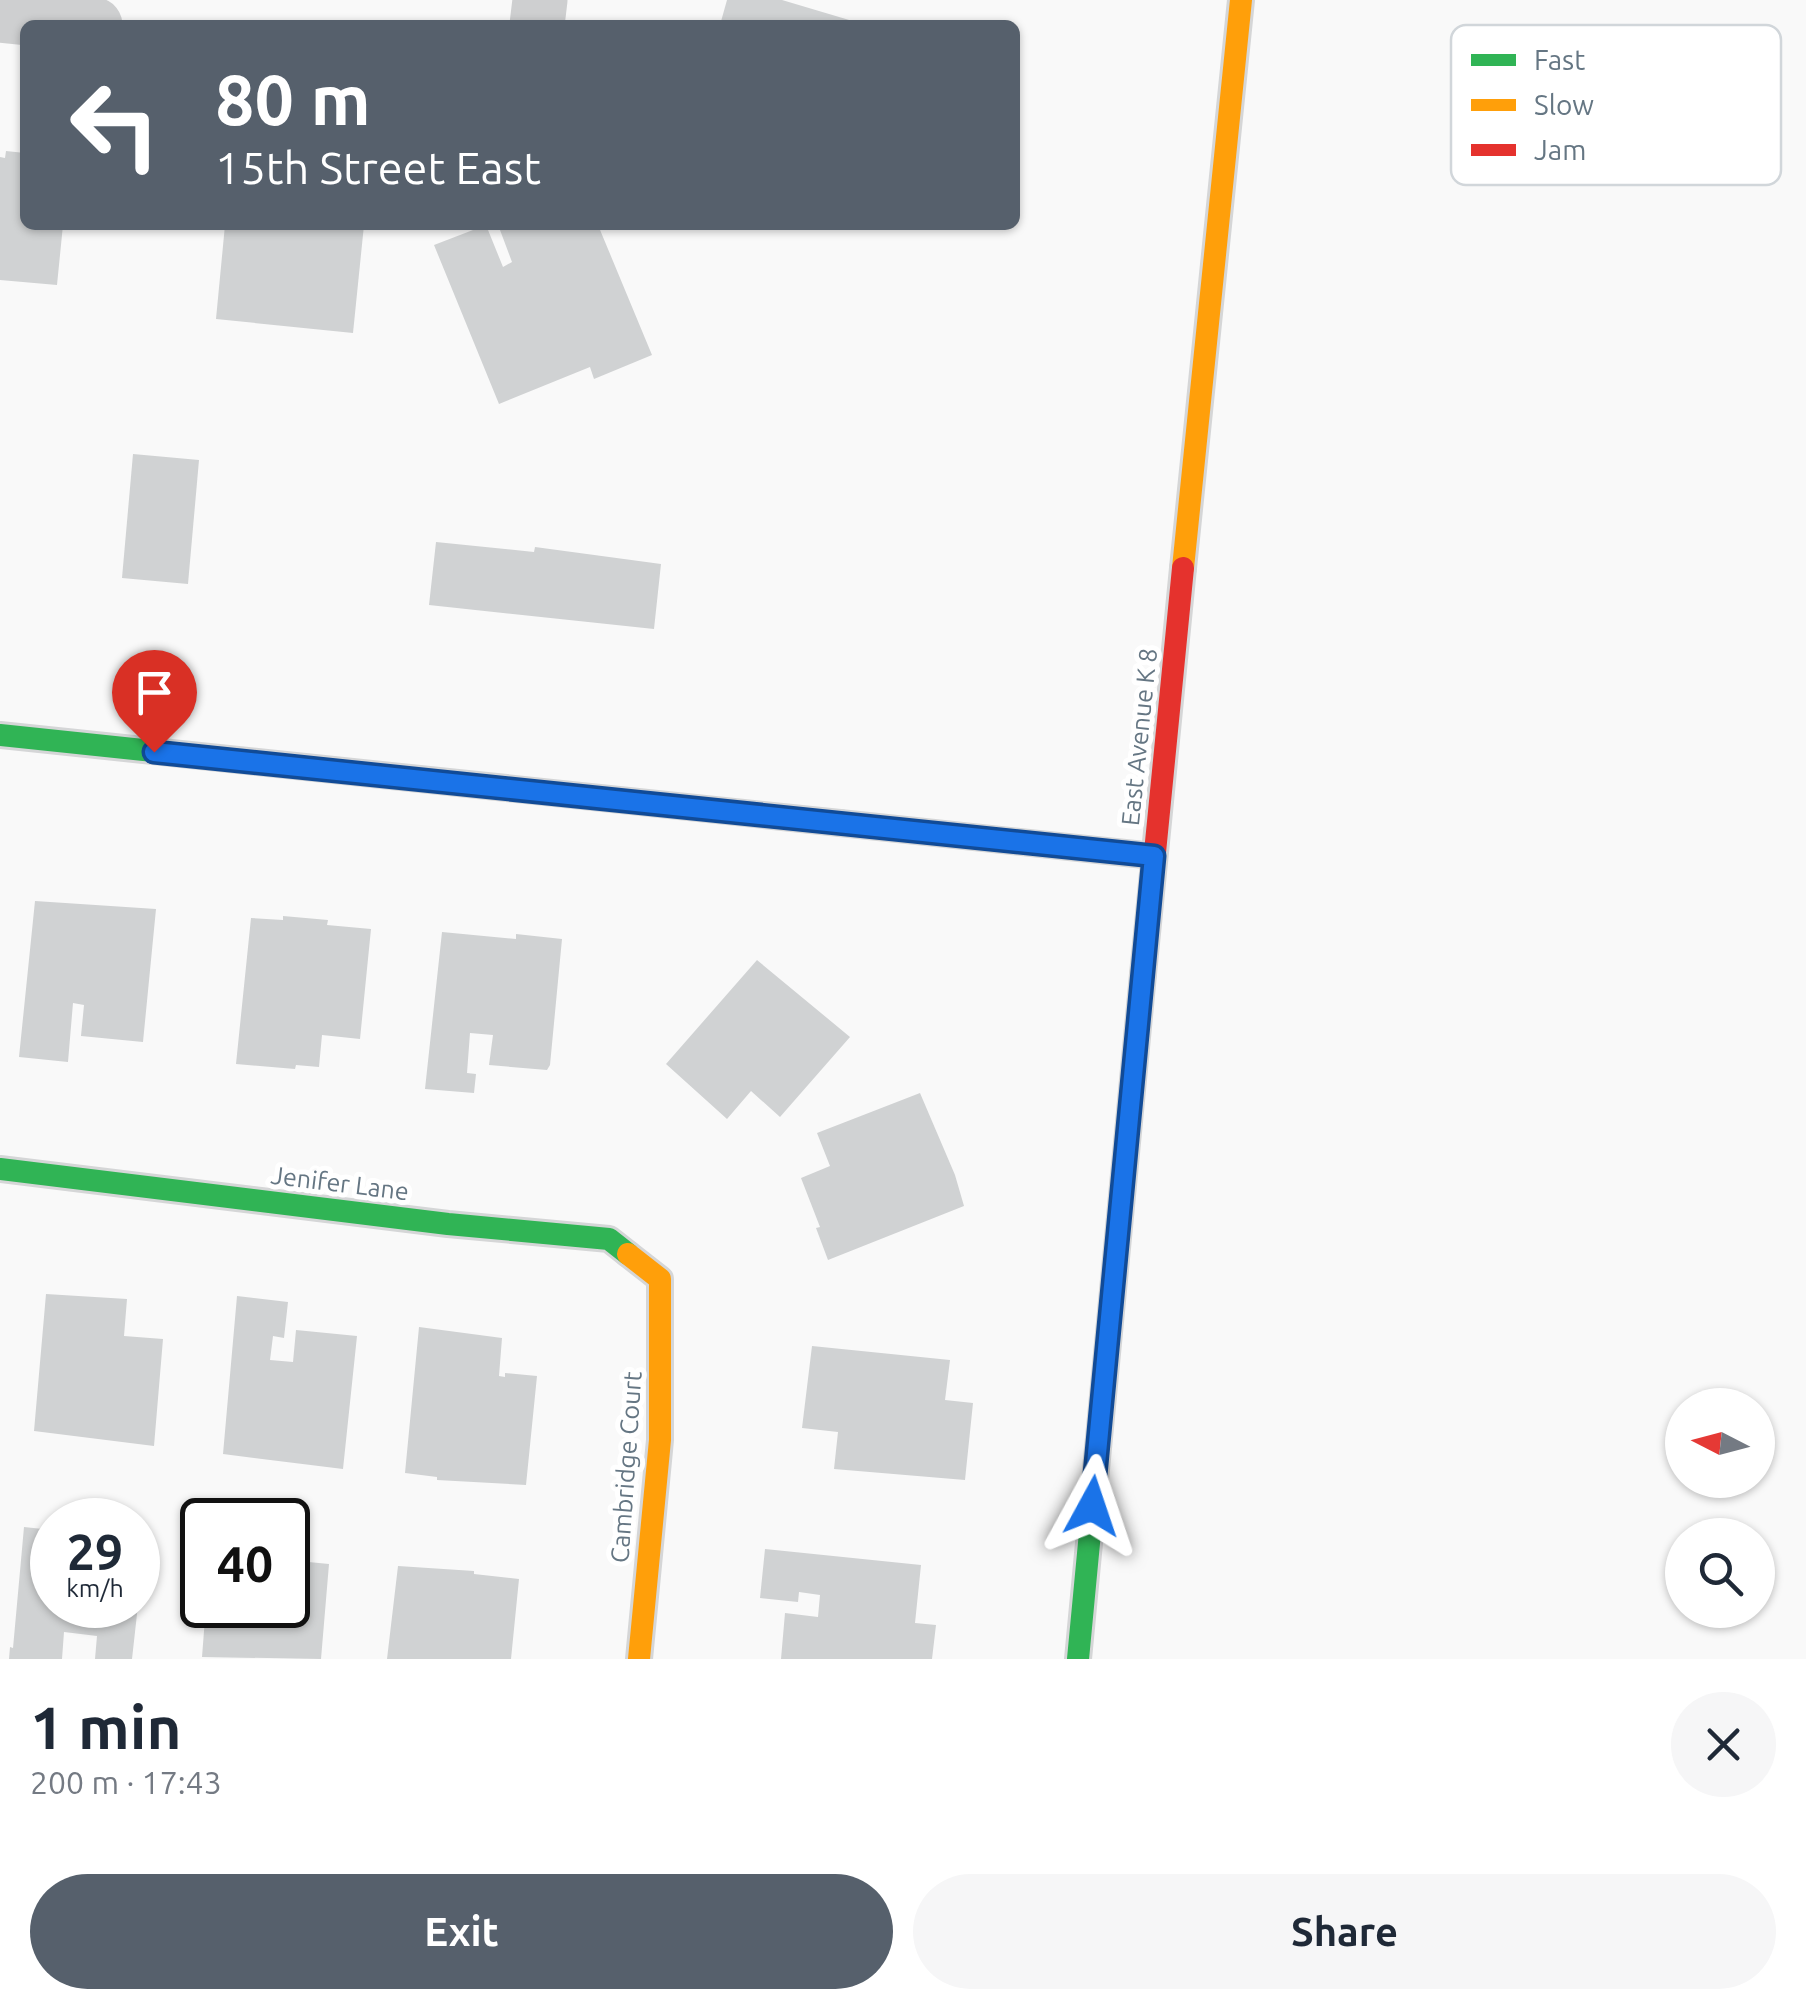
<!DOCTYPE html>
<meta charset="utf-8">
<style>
:root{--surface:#fff;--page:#f6f6f7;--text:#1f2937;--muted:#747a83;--accent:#56606c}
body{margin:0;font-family:Ubuntu,sans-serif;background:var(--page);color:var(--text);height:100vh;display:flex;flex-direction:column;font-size:38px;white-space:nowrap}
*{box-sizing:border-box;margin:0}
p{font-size:32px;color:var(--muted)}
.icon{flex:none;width:55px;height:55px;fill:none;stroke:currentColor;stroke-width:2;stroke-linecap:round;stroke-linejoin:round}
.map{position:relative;height:1659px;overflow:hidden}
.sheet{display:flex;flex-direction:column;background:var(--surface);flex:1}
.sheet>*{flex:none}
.top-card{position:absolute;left:20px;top:20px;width:1000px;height:210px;border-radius:15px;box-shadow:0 2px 8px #0004;background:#56606c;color:#fff;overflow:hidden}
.needle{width:65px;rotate:276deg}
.fabs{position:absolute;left:1665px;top:1388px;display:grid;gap:20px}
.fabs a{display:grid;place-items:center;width:110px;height:110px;border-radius:50%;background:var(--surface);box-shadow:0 2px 8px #0004;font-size:50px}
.speed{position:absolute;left:30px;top:1498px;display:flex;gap:20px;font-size:50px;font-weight:700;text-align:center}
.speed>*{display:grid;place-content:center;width:130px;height:130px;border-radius:50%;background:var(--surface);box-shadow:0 2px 8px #0004;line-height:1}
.speed small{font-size:25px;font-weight:400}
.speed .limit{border:5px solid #111;border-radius:15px;background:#fff;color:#111}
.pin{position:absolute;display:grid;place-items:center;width:85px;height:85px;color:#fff;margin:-102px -42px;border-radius:50% 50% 50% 0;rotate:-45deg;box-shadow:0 0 10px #0007}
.pin .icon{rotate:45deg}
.me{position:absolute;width:110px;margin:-55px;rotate:5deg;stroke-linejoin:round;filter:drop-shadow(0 0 8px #0008)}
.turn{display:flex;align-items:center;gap:35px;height:210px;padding:0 30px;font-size:45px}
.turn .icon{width:130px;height:130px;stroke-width:2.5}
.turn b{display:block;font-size:70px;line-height:85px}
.round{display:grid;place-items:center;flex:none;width:105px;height:105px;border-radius:52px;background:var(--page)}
.headline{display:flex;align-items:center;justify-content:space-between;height:170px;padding:0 30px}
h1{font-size:60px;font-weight:700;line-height:75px}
.button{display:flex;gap:20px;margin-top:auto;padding:20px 30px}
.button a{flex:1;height:115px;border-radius:60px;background:var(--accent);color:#fff;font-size:40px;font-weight:700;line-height:115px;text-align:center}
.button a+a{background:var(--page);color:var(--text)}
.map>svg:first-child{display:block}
</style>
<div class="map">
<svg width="1806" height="1659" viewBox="0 0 1806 1659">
<rect width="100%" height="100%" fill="#f9f9f9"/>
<!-- building -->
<g fill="#d0d2d3">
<path d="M727,0H782L866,25H720Z"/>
<path d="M6,151L25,153V225H63L57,285L0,280V157L5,158Z"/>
<path d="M225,225H364L353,333L216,319Z"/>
<path d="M486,225L503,267L512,262L500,230L513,225H598L652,355L594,379L590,367L499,404L434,245Z"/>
<path d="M133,454L199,460L188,584L122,578Z"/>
<path d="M436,542L534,552L535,547L661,564L654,629L429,605Z"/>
<path d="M35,901L156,909L143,1042L81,1036L84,1005L73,1003L68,1062L19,1057Z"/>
<path d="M283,916L328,920L327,925L371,929L360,1039L322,1035L319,1067L296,1065L295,1069L236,1064L251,918L283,920Z"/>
<path d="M442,932L516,939V934L562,939L550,1065L547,1070L489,1065L493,1035L470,1033L467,1073L476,1074L474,1093L425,1089Z"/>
<path d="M757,960L850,1037L780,1117L751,1091L727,1119L666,1064Z"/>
<path d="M920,1093L955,1175L964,1206L828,1260L816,1228L820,1227L801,1178L830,1166L817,1133Z"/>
<path d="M46,1294L127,1299L124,1336L163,1339L154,1446L34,1431Z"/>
<path d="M237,1296L288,1302L284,1338L273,1336L270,1360L293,1362L296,1330L357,1336L343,1469L223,1454Z"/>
<path d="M419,1327L502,1338L499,1376L505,1377V1373L537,1376L526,1485L437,1480V1477L405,1473Z"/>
<path d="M812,1346L950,1360L945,1400L973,1403L965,1480L834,1469L838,1432L802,1428Z"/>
<path d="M24,1527L52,1530V1605H138L132,1659H95L97,1636L64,1632L62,1659H9L10,1647L13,1648Z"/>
<path d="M765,1549L921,1565L915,1623L936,1625L932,1659H781L785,1613L818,1617L820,1595L799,1592L798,1602L760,1598Z"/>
<path d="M288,1560L329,1564L321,1659L202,1657L206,1605H288Z"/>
<path d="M398,1566L474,1571V1574L519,1579L511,1659H387Z"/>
</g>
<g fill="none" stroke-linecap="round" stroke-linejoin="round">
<!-- fast casing -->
<g stroke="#d5d6d7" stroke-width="28">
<g id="fast">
<path d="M0,735L840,823"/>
<path d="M0,1169L448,1224L609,1239L628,1254"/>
<path d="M1078,1659L1143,974"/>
</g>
</g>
<!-- slow casing -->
<g stroke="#d5d6d7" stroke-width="28">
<g id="slow">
<path d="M1183,568L1241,0"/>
<path d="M628,1254L660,1279V1440L639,1659"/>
</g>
</g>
<!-- jam casing -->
<g stroke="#d5d6d7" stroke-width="28">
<g id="jam">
<path d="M840,823L1154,856"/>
<path d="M1143,974L1183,568"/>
</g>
</g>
<!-- street -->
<g stroke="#cecfd0" stroke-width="55">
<path d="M0,15L95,25"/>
<path d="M537,25L540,0"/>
</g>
<!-- fast -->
<use href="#fast" stroke="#30b455" stroke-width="22"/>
<!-- slow -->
<use href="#slow" stroke="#ff9f0a" stroke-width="22"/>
<!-- jam -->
<use href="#jam" stroke="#e5322d" stroke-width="22"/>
</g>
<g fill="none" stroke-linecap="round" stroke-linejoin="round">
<!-- route casing -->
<g stroke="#114b97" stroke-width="25">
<path id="route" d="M154,752L1154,856L1092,1506"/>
</g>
<!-- route -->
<use href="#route" stroke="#1a73e8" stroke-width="18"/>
</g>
<g text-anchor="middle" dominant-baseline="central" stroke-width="10" stroke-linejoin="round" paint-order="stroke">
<!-- street labels -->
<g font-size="25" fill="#657683" stroke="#fff">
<text transform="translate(1139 737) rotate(-84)">East Avenue K 8</text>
<text transform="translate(340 1183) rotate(7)">Jenifer Lane</text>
<text transform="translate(626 1467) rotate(-86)">Cambridge Court</text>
</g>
</g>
<!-- legend -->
<rect x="1451" y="25" width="330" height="160" rx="15" fill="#fff" stroke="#d1d6da" stroke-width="2.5"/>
<rect x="1471" y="54" width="45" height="12" fill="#30b455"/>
<rect x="1471" y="99" width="45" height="12" fill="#ff9f0a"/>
<rect x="1471" y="144" width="45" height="12" fill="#e5322d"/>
<g font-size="28" fill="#657683">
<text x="1534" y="70">Fast</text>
<text x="1534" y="115">Slow</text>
<text x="1534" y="160">Jam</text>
</g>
</svg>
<div class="fabs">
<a><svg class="needle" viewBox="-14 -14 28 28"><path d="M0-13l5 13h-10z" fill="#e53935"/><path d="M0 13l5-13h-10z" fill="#747a83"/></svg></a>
<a><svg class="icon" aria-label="search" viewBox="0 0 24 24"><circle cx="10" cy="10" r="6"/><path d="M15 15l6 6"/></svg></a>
</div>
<div class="speed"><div>29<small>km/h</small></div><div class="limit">40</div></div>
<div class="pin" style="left:154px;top:752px;background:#d93025"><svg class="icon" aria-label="arrive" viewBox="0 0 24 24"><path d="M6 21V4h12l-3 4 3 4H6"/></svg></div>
<svg class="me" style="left:1092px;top:1506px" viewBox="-20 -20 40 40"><path d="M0-17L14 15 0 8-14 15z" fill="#1a73e8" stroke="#fff" stroke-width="4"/></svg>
<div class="top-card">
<div class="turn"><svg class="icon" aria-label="left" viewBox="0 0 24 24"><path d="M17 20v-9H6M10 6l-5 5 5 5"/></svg><div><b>80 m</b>15th Street East</div></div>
</div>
</div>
<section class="sheet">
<div class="headline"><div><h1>1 min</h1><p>200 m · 17:43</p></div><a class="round"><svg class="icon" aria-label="close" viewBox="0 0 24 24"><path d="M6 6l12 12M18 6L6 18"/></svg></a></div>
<div class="button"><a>Exit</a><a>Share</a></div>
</section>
